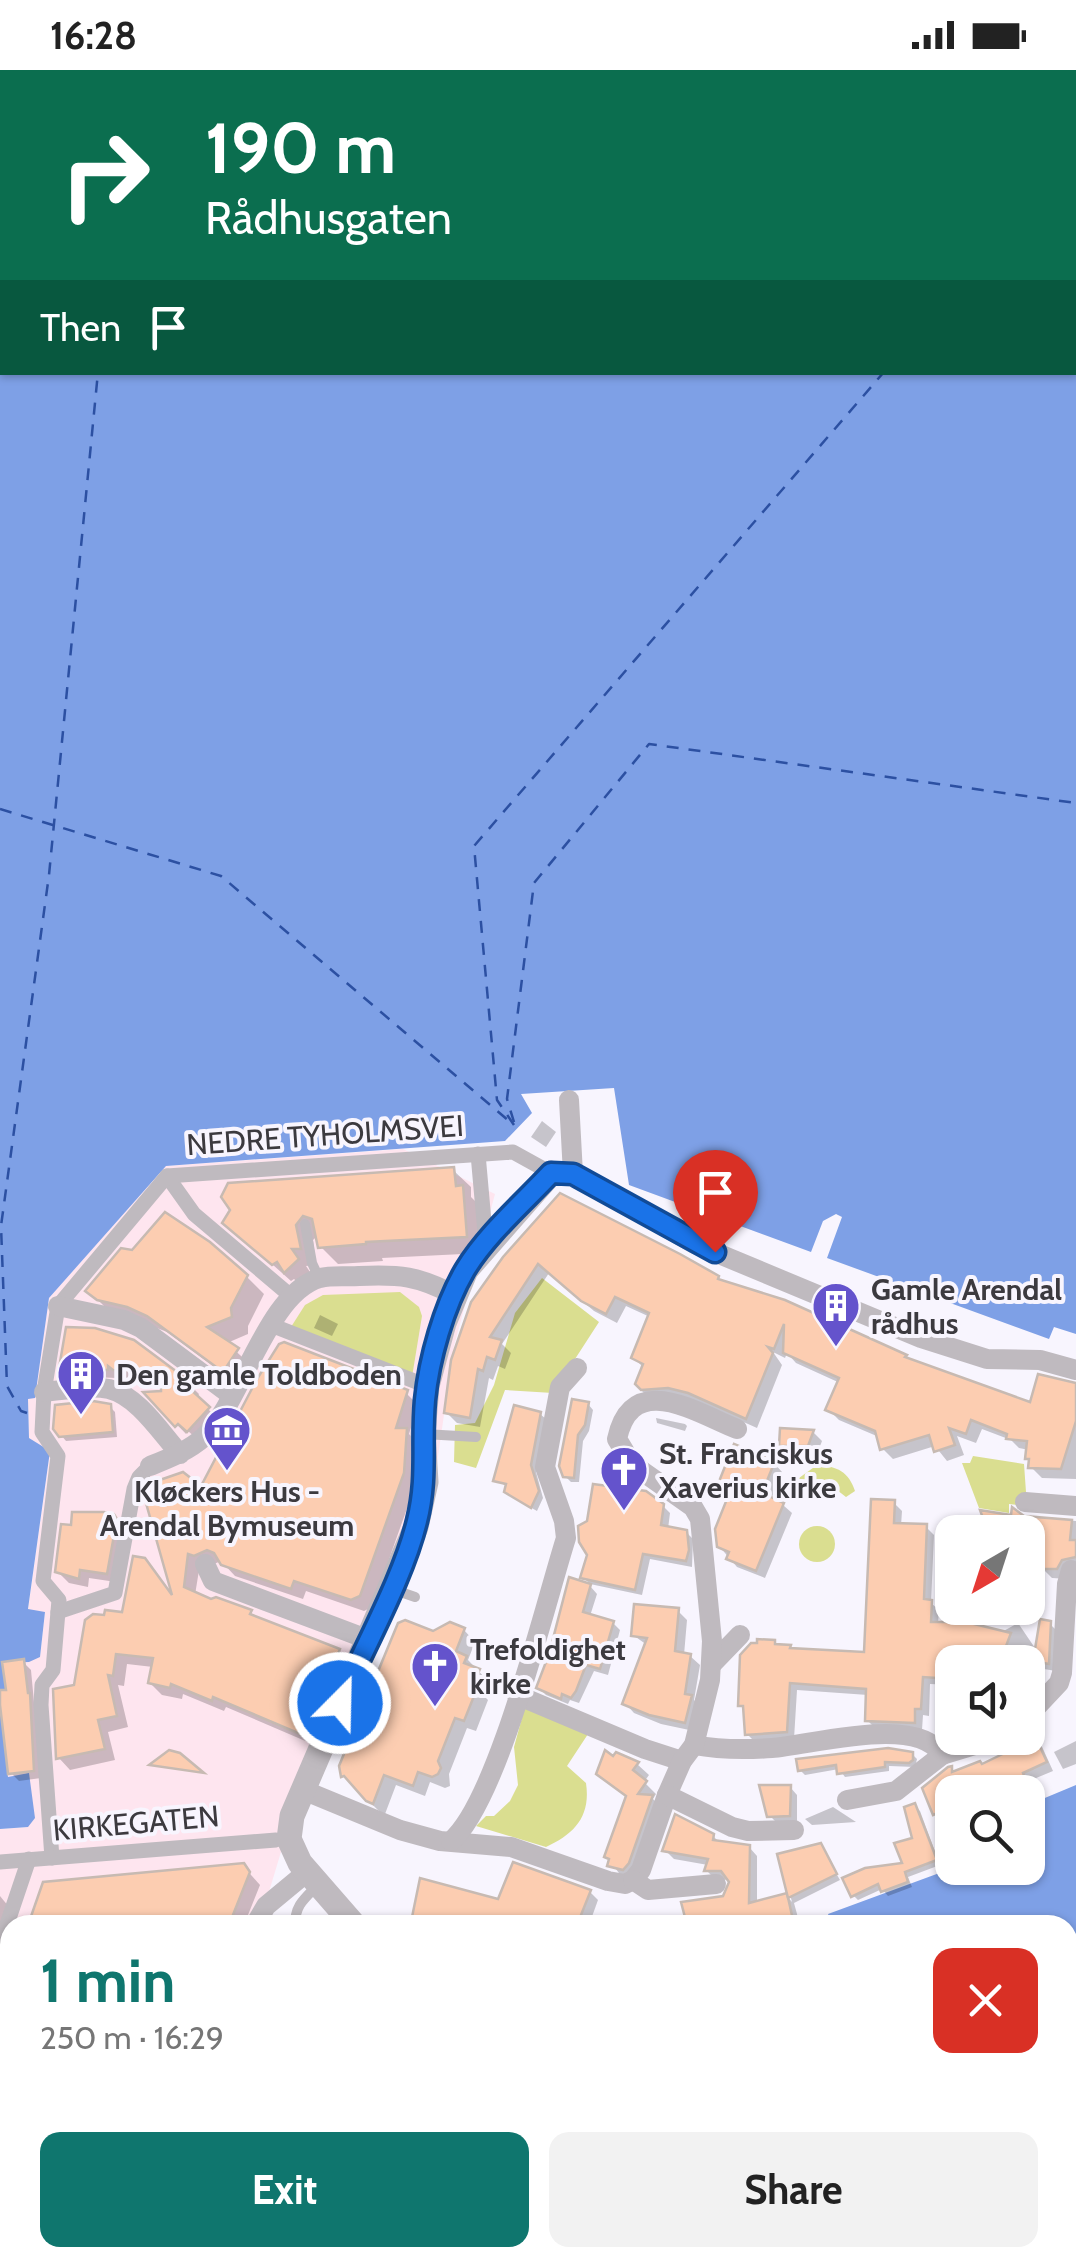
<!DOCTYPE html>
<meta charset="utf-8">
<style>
:root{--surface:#fff;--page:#f2f2f2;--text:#222;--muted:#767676;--accent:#0f766e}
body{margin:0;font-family:Cabin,sans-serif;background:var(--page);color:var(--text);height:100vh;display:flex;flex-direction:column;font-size:38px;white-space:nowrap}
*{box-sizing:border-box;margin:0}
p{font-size:32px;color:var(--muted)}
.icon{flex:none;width:55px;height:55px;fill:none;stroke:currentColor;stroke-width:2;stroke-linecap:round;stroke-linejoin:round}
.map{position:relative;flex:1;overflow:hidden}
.details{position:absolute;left:0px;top:1845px;width:1078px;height:352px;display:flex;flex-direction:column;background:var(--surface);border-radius:30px 30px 0 0;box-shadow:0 2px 8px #0004}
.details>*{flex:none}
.hud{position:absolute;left:0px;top:0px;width:1078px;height:305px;box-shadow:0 2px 8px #0004;background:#0b6e4f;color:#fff;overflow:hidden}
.needle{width:65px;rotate:219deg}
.fabs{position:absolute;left:935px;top:1445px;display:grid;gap:20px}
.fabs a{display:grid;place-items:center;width:110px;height:110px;border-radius:20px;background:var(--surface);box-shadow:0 2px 8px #0004;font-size:50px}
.pin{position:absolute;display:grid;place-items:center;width:85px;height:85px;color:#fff;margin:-102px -42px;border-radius:50% 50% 50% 0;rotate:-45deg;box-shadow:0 0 10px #0007}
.pin .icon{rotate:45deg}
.me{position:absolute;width:110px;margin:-55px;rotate:23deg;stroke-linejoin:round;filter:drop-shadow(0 0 8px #0008)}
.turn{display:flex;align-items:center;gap:35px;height:210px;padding:0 40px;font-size:45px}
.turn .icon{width:130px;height:130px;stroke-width:2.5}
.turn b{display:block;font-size:70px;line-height:85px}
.then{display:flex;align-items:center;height:95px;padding:0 40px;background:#0003;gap:20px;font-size:38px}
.round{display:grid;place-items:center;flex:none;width:105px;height:105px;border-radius:20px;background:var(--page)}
.overview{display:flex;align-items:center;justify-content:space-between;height:170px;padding:0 40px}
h1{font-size:60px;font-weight:800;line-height:75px;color:var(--accent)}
.primary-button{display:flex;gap:20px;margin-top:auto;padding:20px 40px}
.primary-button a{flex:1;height:115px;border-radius:20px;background:var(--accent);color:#fff;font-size:40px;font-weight:800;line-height:115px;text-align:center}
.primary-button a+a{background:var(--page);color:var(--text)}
.status{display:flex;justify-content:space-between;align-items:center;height:70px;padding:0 50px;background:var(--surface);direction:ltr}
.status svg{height:28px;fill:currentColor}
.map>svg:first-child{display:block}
</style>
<div class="status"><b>16:28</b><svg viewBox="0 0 49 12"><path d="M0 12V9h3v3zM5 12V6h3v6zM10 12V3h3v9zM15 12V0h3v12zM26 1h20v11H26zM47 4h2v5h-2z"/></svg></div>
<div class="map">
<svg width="1076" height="2196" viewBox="0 0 1076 2196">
<rect width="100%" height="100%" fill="#f8f5fe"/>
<!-- commercial -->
<path fill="#fee5ef" d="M403,1079L495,1124L454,1276L436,1400L293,1742L259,1855H10V2188H313L312,2196H0V1759L28,1757L8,1708L0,1621L6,1619L2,1593L40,1587L45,1543L28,1540L50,1382L29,1368L28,1328L35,1327L49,1228L166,1096Z"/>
<!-- green -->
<g fill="#dade90">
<path d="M542,1208L599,1252L553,1323L505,1320L476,1398L454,1392L455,1355L475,1353L494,1315L515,1243Z"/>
<path d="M400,1222L419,1237L422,1246L412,1307L291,1257L305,1235L323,1225Z"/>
<path d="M973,1386L1024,1394L1027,1436L1009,1434V1443L979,1438L962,1393H970Z"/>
<path d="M817,1395C837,1396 849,1402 855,1421L846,1427L824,1410L790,1424L799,1408Z"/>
<circle cx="817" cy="1474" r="18"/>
<path d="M526,1633L590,1661L567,1696L586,1713C591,1747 574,1764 546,1777L476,1756L486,1746H494L510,1731L518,1715L514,1677Z"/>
</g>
<!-- water -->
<g fill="#7ea0e6">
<path d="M0,0L527,2H2V302H1075V2H877L1076,0V1264L1054,1257L1049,1269L827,1188L842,1147L836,1144L823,1151L811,1182L629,1115L614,1018L521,1024L532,1043L505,1071L166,1096L49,1228L35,1328L28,1329L29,1368L50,1381L28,1539L45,1542L40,1587L29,1592L2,1593L6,1620L0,1621Z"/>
<path d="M0,1634L8,1707L29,1703L35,1748L28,1757L0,1759Z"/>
<path d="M1076,1715V1981H1068V1855H832L828,1844L953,1798H1028V1740L1040,1730Z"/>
</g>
<!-- shadow -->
<g fill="#0003">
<path d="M647,0H670L673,2H645Z"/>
<path d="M542,1051L556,1062L546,1077L531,1067Z"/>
<path d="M453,1100L471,1117V1127L479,1135L483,1183L382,1188L383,1191L338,1194L320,1176L318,1165L313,1170L316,1195L306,1196L314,1208L304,1218L294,1209L291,1211L226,1153Z"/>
<path d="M133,1183L247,1207L264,1224L248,1256V1264L227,1273L254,1298L241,1317L167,1262L106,1238L89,1221Z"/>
<path d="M505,1188L718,1208L723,1213L784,1233L910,1292L1031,1335L1076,1314V1409L1042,1408L1031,1397L1029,1380L1019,1378L1011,1370L982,1359L976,1373L957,1366L964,1385L947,1391L935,1376L893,1389L882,1378L879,1367L839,1350L828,1339L840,1313L796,1293L787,1283L785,1288L773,1282L782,1295L757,1358L701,1333L648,1327L638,1317L644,1298L634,1288L650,1247L626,1236L617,1253L594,1241L549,1203L502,1274L511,1283L505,1299L498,1296L493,1310L489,1308L480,1357L457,1353L446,1342Z"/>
<path d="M320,1245L338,1254L332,1266L314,1258Z"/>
<path d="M68,1259L190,1315L199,1324L197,1328L217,1348L197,1369L188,1361L186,1364L148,1324L164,1323V1310L124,1308L116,1300V1308L71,1306L62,1297Z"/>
<path d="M406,1323L418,1335L409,1364L418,1373L415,1416L372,1537L364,1541L306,1521L303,1529L235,1506L221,1491L207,1497L200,1494L195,1525L250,1542L257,1549L339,1581L350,1593L317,1676L226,1637L224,1641L183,1624L182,1629L162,1625L150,1613L153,1597L127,1594L124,1616L118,1615L128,1657L108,1662L115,1690L70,1700L59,1688L76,1617L124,1545L144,1490L174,1528L201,1419Z"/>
<path d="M588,1334L593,1340L589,1361L583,1371L579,1412H571L565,1406Z"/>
<path d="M110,1337L115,1342L117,1367L66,1371L61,1365Z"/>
<path d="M540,1344L546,1349L536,1402L543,1428L537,1441L512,1427L507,1422L508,1417L496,1410Z"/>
<path d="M656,1348L685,1354L687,1356L685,1361L657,1353Z"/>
<path d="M782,1361L813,1362L822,1371L817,1384L790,1383L782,1375Z"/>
<path d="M774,1393L782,1402L771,1430L783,1435L792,1443L765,1508L737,1497L719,1476L728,1433L717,1423Z"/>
<path d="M894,1433L902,1441L901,1456L926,1457L934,1465L931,1533L939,1540L938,1554L1000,1563L1018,1553L1037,1581L1050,1554L1058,1562L1056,1601L1044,1599L1028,1644V1592H952V1615L930,1614L929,1646L923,1645L922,1660L875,1658L867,1650L868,1625L797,1620L794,1669L755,1672L747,1664L746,1640L740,1635L774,1572L793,1581L866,1584Z"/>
<path d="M663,1436L670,1443L668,1459L686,1462L693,1469L692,1497L650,1489L642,1525L590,1514L583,1507L590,1485Z"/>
<path d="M984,1443L1076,1451V1499L1068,1509L1052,1508L1042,1498V1470L1028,1471V1462H991Z"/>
<path d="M112,1446L123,1456L116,1512L89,1508L88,1517L69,1513L59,1503Z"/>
<path d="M590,1516L597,1524L590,1546L613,1553L620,1560L608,1605L594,1601L579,1633L570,1630L568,1634L546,1625L539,1618Z"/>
<path d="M678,1541L687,1550L684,1585L690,1586L700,1595L694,1630L700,1637L694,1661L661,1654L634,1643L625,1633L647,1575L633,1565Z"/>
<path d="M464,1560L475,1572L468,1590L490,1613L484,1626L488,1630L476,1661L467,1658L449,1704L450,1716L445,1718L430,1712L425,1726L396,1715L385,1744L380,1742L343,1706L434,1564Z"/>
<path d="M23,1592L31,1600L41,1708L19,1711L11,1703L8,1622Z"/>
<path d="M1028,1661L1039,1670L1053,1701L1029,1711L1035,1727L1028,1730V1722H952V1748L943,1752L935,1744L925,1720L1024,1675L1017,1668H1028Z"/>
<path d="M1076,1671V1694L1063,1699L1054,1682Z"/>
<path d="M912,1684L917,1689L915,1697L889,1696V1701L845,1707L839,1699L805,1705L800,1700Z"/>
<path d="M637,1694L649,1705L644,1712L656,1724L653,1729L663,1739L640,1805L622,1807L606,1786L628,1728L599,1703Z"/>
<path d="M790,1717L797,1725V1753H777L770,1746Z"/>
<path d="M914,1736L920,1741L940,1795L908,1807L912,1817L888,1826L882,1819L858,1830L853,1825L906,1795L915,1770Z"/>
<path d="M833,1737L856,1752L812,1755L805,1749Z"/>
<path d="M713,1766L721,1774L749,1777L757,1786V1833L786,1825L792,1832L780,1786L820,1776L840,1810L794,1833L800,1855H689L725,1828L730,1810L715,1809L707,1801L708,1795L674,1789L665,1780Z"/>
<path d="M243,1796L260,1815L244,1855H30Z"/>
<path d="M590,1822L598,1830L589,1855H418L414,1851L499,1832Z"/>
<path d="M0,1826L9,1837L0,1863Z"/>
<path d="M10,1912V1952L0,1938Z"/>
<path d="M0,1989L10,1992V2166L0,2162Z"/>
<path d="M1068,2061H1076V2101L1069,2105L1068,2115L1076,2116V2190L1068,2183Z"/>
<path d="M65,2188H109L105,2196H87Z"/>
<path d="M142,2188H333L331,2196H140Z"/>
<path d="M359,2188H412L409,2196H356Z"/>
<path d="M427,2188H853L852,2196H426Z"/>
<path d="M910,2188H1042L1040,2196H909Z"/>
</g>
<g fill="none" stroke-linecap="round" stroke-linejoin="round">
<!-- ferry -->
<g stroke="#2c50a2" stroke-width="2.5" stroke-dasharray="12 10" stroke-linecap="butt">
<path d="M128,2V0"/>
<path d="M1075,82L1076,81"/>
<path d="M0,739L221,806L509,1051"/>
<path d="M514,1052L507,1029L534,813L649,674L1076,733"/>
<path d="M514,1055L497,1030L474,776L884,302"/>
<path d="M27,1343L21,1341L7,1316L1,1156L49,805L98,302"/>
</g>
</g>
<!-- building -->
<g fill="#fccdb1" stroke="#c7bab2" stroke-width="2.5">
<path d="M454,1097L456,1116L463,1115L467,1167L366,1172V1174L318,1178L312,1149L303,1146L296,1155L301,1179H292L299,1189L284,1203L277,1192L272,1195L222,1153L230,1140L221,1127L228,1113Z"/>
<path d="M560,1123L680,1184L719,1206L718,1209L785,1230L907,1285L905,1287L1030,1332L1038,1304L1076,1313V1351L1061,1399L1028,1398L1029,1389H1025L1027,1371L1006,1369L1007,1364L971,1350L966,1364L949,1358L955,1375L934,1382L929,1365L880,1380L875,1361L825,1340L839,1308L783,1283L784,1254L774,1279L768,1277L773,1283L746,1349L688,1323L668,1318L641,1320L635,1314L643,1294L631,1288L649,1243L615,1227L606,1244L581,1231L538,1194L490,1267L502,1270L495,1290L487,1287L483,1301L478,1299L470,1348L444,1343L451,1290L471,1232L503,1187Z"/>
<path d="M165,1142L210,1172L248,1205L231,1238L232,1247L207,1257L239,1278L223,1302L147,1246L127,1237L97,1230L85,1221L121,1178L132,1180Z"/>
<path d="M66,1257L95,1258L134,1270L192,1313L189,1318L210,1337L187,1362L178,1354L175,1357L143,1322L161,1321V1302L113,1300L108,1296V1300L59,1298Z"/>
<path d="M284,1272L408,1320L396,1358H407L404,1403L360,1526L351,1530L294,1511L291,1519L221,1495L214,1483L207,1480L194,1486L188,1484L184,1517L211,1529L216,1527L252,1540L250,1544L340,1579L305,1666L213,1627L212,1631L171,1614L170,1618L148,1613L153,1588L116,1584L113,1606L108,1605L117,1646L98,1650L105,1679L56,1689L53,1619L74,1615L85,1550L93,1544L104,1545L105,1540L122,1542L133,1486L145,1488L172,1525L144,1426L148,1414L183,1402L201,1416L257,1309L279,1274Z"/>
<path d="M572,1329L589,1332L585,1355L578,1365L574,1408L563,1407L559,1396Z"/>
<path d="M93,1331L111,1334L113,1362L59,1367L53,1359L55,1335Z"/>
<path d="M514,1335L541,1342L531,1395L539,1421L531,1438L504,1422L506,1414L493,1411Z"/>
<path d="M780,1358L814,1360L808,1376H779Z"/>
<path d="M734,1374L775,1391L762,1423L784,1433L756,1501L726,1489L729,1482L717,1477L715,1459L727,1429L714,1424Z"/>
<path d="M593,1414L646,1421L664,1434L661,1455L687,1460L689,1480L686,1491L643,1484L635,1520L580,1508L587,1485L579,1472L578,1456L587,1451Z"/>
<path d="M871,1429L895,1430L894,1453L927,1454L924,1529L932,1530L931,1552H966L1011,1563L1000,1592H952V1609L923,1607L921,1639H915V1653L865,1651L866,1619L790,1613L787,1662L745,1665L743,1636H738L740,1585L751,1573H757V1569L775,1570V1574L791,1575L790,1578L864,1582Z"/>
<path d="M1012,1437L1024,1446L1072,1450L1070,1470H1076V1487L1062,1490L1057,1499H1039V1460L988,1462L980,1440L1011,1445Z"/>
<path d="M72,1442H104L114,1444L117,1449L107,1504L80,1500L79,1509L55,1502L61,1454L71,1455Z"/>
<path d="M569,1507L591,1514L583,1542L614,1551L600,1599L586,1595L576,1621L571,1628L562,1624L561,1629L536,1618L549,1584Z"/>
<path d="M634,1534L679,1538L675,1581L691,1584L685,1624L692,1625L685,1653L649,1645L622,1634L647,1568L631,1566Z"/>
<path d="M1040,1549L1051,1551L1049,1594L1033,1591Z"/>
<path d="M405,1550L433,1561L450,1552L465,1558L456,1581L467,1586L464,1593L480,1599L473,1615L478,1616L464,1651L455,1648L438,1691L441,1698L438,1704L432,1707L418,1702L413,1716L384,1705L373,1734L366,1731L344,1706L341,1707L339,1696L398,1553Z"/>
<path d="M24,1589L28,1623H30L34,1701L8,1704L0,1635V1620H6L2,1592Z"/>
<path d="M1011,1668H1036L1047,1692L1023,1703L1029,1719L1020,1722H952V1737L933,1745L922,1718L948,1697L952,1696V1702L980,1691L982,1694L1015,1678Z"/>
<path d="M888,1678L913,1682V1690L909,1693L885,1692V1697L837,1704L836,1695L798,1701L796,1689Z"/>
<path d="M169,1680L180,1683L204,1703L149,1695Z"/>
<path d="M605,1680L613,1686L616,1682L639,1692L633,1700L647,1711L638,1724L653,1725L629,1793L623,1800L607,1796L609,1789L604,1787L626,1726L596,1704Z"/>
<path d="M759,1715H791L790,1746L767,1747Z"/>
<path d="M915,1733L937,1790L905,1802L908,1812L881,1822L878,1814L851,1827L842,1808L865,1798L902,1793L894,1773L912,1768L904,1737Z"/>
<path d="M675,1744L714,1764L713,1770L750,1775L749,1833L787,1823L793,1850L773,1855H687L681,1832L723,1826L729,1812L721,1801H704L708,1789L662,1781Z"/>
<path d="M821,1773L837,1804L788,1828L777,1784Z"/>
<path d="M513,1792L591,1820L577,1855H425L411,1852L420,1808L498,1829Z"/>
<path d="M244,1793L250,1802L229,1855H28L43,1812Z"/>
</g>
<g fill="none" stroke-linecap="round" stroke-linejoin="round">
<!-- service -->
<g stroke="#bfbabf" stroke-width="10">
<path d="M305,1154L312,1193L319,1208"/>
<path d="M424,1364L476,1367"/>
<path d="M392,1519L415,1527"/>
<path d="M296,1855C293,1837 306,1827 317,1816"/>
</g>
<!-- pedestrian -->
<g stroke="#bfbabf" stroke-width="15">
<path d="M478,1084L486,1174"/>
<path d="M167,1106L194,1144L292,1227"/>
<path d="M271,1255L427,1316"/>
<path d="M58,1542L115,1523L134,1419L139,1407L150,1396"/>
<path d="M52,1788L41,1635L42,1615L53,1600L59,1530L43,1511L58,1386L42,1362L44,1322L58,1236L167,1106L513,1082L551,1103"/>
<path d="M0,1792L276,1770"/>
<path d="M0,1875L29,1789"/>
<path d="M0,1967L10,1971"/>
</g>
<!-- minor -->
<g stroke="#bfbabf" stroke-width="20">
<path d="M569,1030L573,1104"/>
<path d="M551,1103L573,1104L695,1174L921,1268L987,1289L1040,1290L1076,1300"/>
<path d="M58,1236L124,1250L141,1258L231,1325"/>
<path d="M44,1322C64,1320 90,1315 109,1319C138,1326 161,1363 180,1384"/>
<path d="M150,1396C170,1388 188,1381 204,1367C242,1331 267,1223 320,1208C332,1205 347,1207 359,1206C399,1204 419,1206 454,1225"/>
<path d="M1025,1432L1076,1436"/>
<path d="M205,1494L213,1511L367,1569"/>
<path d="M712,1594L740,1565"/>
<path d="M517,1625L645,1679L682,1691"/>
<path d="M1028,1646L1059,1613L1062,1603L1067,1514L1071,1500"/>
<path d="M694,1675C721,1680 745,1680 772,1678C812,1675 918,1644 942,1685L998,1668"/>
<path d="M303,1720L400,1760L440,1771L511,1777L608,1811L625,1814L633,1810L641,1800L667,1725L682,1691L694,1675L710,1610L712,1571L700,1449L693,1437L632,1394L617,1369C632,1300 695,1342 737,1359"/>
<path d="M667,1725L732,1757L748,1761L794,1760"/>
<path d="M847,1730L896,1721L942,1685"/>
<path d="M451,1771C498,1731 545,1534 566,1468L564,1451L545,1397L560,1317L577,1298"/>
<path d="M633,1810L648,1820L716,1814"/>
<path d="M255,1855L266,1836L307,1802"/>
<path d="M1068,1998L1076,1997"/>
<path d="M1068,2099L1076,2100"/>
<path d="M0,2185L28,2196"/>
<path d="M116,2196L119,2188"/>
</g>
<!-- tertiary -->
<path stroke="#bfbabf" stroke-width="25" d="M354,1855L300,1793L289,1769L292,1746L416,1457L426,1412L423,1364L427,1316L444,1253L466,1200L551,1103"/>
<!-- primary -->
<g stroke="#90878f" stroke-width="32">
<path d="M1068,2030L1076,2029"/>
<path d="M333,2196L335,2188"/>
</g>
</g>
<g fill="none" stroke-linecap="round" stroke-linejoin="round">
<!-- route casing -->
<g stroke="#114b97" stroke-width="25">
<path id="route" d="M340,1633C364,1577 403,1509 417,1451C428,1407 421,1374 425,1330C429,1289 444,1236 465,1200C487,1164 523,1133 551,1103L573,1104L715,1182"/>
</g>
<!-- route -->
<use href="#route" stroke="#1a73e8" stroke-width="18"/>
</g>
<!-- icons -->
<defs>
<g id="building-pin" transform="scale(2.5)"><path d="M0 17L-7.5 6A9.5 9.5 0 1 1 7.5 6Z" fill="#6453cc" stroke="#f8f5fe"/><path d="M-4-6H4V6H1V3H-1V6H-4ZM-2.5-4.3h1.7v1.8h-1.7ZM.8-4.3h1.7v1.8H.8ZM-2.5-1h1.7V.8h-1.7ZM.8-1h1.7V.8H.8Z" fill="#fff"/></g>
<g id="museum-pin" transform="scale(2.5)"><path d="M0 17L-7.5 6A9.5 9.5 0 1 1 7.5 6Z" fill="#6453cc" stroke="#f8f5fe"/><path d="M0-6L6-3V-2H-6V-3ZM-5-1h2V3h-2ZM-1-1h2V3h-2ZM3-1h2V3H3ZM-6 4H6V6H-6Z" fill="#fff"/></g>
<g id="church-pin" transform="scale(2.5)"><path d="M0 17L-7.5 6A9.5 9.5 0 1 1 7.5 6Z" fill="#6453cc" stroke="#f8f5fe"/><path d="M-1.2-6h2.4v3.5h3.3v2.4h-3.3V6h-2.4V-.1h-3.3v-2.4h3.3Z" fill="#fff"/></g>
</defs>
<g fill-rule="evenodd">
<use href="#building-pin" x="836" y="1236"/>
<use href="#building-pin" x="81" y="1304"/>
<use href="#museum-pin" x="227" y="1360"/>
<use href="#church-pin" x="624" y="1400"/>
<use href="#church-pin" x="435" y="1596"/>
</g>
<g text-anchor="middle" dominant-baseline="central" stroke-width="8" stroke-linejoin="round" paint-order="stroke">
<!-- street labels -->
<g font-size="30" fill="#3c3a3f" stroke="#f8f5fe">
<text transform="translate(325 1065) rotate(-4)">NEDRE TYHOLMSVEI</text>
<text transform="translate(136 1753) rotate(-5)">KIRKEGATEN</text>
</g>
<!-- poi labels -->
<g font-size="30" font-weight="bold" fill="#3c3a3f" stroke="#f8f5fe" text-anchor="start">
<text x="871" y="1219">Gamle Arendal<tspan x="871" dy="34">rådhus</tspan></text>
<text x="116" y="1304">Den gamle Toldboden</text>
<text x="659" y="1383">St. Franciskus<tspan x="659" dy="34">Xaverius kirke</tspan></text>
<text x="227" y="1421" text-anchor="middle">Kløckers Hus -<tspan x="227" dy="34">Arendal Bymuseum</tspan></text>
<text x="470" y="1579">Trefoldighet<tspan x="470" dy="34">kirke</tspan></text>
</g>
</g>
</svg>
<div class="fabs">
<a><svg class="needle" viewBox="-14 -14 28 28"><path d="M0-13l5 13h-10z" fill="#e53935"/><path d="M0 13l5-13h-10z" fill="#767676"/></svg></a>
<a><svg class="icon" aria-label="sound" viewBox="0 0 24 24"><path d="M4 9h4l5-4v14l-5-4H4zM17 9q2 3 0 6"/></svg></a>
<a><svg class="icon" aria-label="search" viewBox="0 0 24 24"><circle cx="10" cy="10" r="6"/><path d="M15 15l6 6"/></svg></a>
</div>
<div class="pin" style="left:715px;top:1182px;background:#d93025"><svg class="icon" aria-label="arrive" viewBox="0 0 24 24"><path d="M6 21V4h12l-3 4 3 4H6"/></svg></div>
<svg class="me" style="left:340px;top:1633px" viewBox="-20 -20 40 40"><circle r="17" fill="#1a73e8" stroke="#fff" stroke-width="3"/><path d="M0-11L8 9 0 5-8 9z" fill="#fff"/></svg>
<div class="hud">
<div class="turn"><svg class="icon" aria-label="right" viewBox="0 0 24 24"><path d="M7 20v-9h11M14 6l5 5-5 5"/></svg><div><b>190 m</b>Rådhusgaten</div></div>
<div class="then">Then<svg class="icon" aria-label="arrive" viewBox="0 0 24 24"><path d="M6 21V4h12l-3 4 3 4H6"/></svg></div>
</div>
<section class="details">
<div class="overview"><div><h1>1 min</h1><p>250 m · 16:29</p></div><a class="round" style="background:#d93025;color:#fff"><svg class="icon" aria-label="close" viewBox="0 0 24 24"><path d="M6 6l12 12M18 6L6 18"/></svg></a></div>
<div class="primary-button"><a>Exit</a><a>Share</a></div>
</section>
</div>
